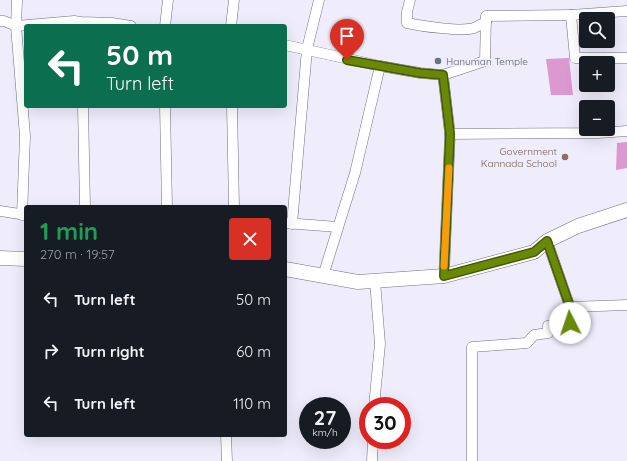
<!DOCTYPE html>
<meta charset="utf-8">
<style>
:root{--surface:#171b24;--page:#242831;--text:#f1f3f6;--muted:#9ea1a6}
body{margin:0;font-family:Quicksand,sans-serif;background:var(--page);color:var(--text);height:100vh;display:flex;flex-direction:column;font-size:15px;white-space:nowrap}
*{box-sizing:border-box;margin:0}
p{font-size:13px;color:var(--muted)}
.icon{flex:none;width:22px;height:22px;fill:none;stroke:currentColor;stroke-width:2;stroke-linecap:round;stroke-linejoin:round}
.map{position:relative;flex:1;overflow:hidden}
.side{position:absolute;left:24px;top:205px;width:263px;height:232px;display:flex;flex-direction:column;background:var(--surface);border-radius:4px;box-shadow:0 4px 16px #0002}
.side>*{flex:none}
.hud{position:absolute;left:24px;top:24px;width:263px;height:84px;border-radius:4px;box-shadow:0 4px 16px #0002;background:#0b6e4f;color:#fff;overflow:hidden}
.fabs{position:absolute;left:579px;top:12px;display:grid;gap:8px}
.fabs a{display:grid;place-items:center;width:36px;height:36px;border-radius:4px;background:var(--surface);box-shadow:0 4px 16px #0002;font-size:20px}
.speed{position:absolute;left:299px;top:397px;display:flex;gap:8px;font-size:20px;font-weight:700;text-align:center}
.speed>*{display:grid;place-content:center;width:52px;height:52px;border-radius:50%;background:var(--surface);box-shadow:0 4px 16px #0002;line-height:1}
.speed small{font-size:10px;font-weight:400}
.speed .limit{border:6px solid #d22;background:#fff;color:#111}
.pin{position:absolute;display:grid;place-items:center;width:34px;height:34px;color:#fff;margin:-41px -17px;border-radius:50% 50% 50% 0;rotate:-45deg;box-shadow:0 0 4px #0007}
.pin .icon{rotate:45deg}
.me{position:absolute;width:44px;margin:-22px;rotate:356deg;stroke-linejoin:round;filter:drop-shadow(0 0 3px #0008)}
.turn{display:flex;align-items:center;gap:14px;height:84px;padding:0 16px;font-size:18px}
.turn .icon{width:52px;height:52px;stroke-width:2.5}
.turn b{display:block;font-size:28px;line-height:34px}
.round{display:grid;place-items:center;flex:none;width:42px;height:42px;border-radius:4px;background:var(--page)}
.overview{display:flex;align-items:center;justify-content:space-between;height:68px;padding:0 16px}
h1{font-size:24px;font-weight:700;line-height:30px;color:#1e9e55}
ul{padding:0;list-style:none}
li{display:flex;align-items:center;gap:12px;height:52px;padding:0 16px}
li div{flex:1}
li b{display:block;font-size:15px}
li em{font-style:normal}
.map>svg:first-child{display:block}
</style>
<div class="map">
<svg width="627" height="461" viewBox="0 0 627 461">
<rect width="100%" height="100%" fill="#efedfb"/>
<!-- building -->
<g fill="#db98d1">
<path d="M569,58L573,95H551L546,59Z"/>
<path d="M627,142V168L616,170L617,143Z"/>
</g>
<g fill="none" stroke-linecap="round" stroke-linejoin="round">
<!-- street casing -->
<g stroke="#726d82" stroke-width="11">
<g id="street">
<path d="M17,0L16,26L25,136L22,215"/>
<path d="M410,0L407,12V23C421,26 462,32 474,28C478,26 482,24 486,22"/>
<path d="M571,15L627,11"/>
<path d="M0,21H4L16,26L74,21L81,22L112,23L131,26"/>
<path d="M165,26L168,0"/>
<path d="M231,26L234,0"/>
<path d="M285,45L380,66L420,73L443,75"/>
<path d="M83,106L85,207"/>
<path d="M165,106L167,207"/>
<path d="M232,106L234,207"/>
<path d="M450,134L598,133L627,131"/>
<path d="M0,211L26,215"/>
<path d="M285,223L338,227"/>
<path d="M292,224L307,49L319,0"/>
<path d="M547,241L570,307L627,305"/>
<path d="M323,276L355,173L380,66"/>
<path d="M444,276L450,134L443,75L485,61L486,16L571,15L575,58H627"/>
<path d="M374,406L380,344L375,281"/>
<path d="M226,435L227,461"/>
<path d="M372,461L373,440"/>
<path d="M472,461V347L527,343L534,335L548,333V326L570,323V307"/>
</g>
</g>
<!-- secondary casing -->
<g stroke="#726d82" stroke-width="15">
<g id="secondary">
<path d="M0,258L26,259"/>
<path d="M285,269L358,282L444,276L534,252L547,241L578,226L627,210"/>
</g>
</g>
<!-- street -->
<use href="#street" stroke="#fff" stroke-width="10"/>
<!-- secondary -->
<use href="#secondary" stroke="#fff" stroke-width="14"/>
</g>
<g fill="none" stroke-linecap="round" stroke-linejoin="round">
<!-- route casing -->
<g stroke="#445904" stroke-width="10">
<path id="route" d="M347,60L420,73L443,75L450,134L444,276L534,252L547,241L570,307V323"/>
</g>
<!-- route -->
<use href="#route" stroke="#698906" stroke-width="7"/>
<!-- slow -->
<path stroke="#f59e0b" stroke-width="7" d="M444,266L449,168"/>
</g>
<!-- markers -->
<circle fill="#6b7280" stroke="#efedfb" stroke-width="1.5" cx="438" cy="61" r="4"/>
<circle fill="#8d6e63" stroke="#efedfb" stroke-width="1.5" cx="565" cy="157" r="4"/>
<g text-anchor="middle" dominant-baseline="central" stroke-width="3" stroke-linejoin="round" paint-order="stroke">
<!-- worship labels -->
<g font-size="10" fill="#5b616d" stroke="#efedfb" text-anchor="start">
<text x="446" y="61">Hanuman Temple</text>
</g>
<!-- education labels -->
<g font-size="10" fill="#785e54" stroke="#efedfb" text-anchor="end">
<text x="557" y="151">Government<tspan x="557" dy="12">Kannada School</tspan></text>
</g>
</g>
</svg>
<div class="fabs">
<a><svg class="icon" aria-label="search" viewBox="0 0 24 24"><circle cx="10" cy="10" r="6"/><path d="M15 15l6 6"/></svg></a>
<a>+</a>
<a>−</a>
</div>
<div class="speed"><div>27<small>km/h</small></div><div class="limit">30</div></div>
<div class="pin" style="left:347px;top:60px;background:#d93025"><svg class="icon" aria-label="arrive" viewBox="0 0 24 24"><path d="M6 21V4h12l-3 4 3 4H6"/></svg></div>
<svg class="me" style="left:570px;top:323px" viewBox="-20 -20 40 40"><circle r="19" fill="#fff"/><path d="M0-13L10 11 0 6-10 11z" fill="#698906"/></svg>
<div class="hud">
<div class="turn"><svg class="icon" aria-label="left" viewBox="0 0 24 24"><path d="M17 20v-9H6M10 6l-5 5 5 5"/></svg><div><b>50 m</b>Turn left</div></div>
</div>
<section class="side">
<div class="overview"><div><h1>1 min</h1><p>270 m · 19:57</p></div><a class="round" style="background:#d93025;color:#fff"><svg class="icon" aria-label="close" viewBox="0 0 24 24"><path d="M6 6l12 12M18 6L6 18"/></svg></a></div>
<ul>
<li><svg class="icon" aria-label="left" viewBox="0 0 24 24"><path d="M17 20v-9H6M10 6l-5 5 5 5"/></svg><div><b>Turn left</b></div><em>50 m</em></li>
<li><svg class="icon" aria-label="right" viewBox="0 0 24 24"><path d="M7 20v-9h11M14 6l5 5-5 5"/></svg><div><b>Turn right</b></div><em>60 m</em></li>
<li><svg class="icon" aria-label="left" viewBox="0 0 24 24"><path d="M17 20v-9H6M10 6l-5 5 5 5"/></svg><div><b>Turn left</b></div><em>110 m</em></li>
</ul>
</section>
</div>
